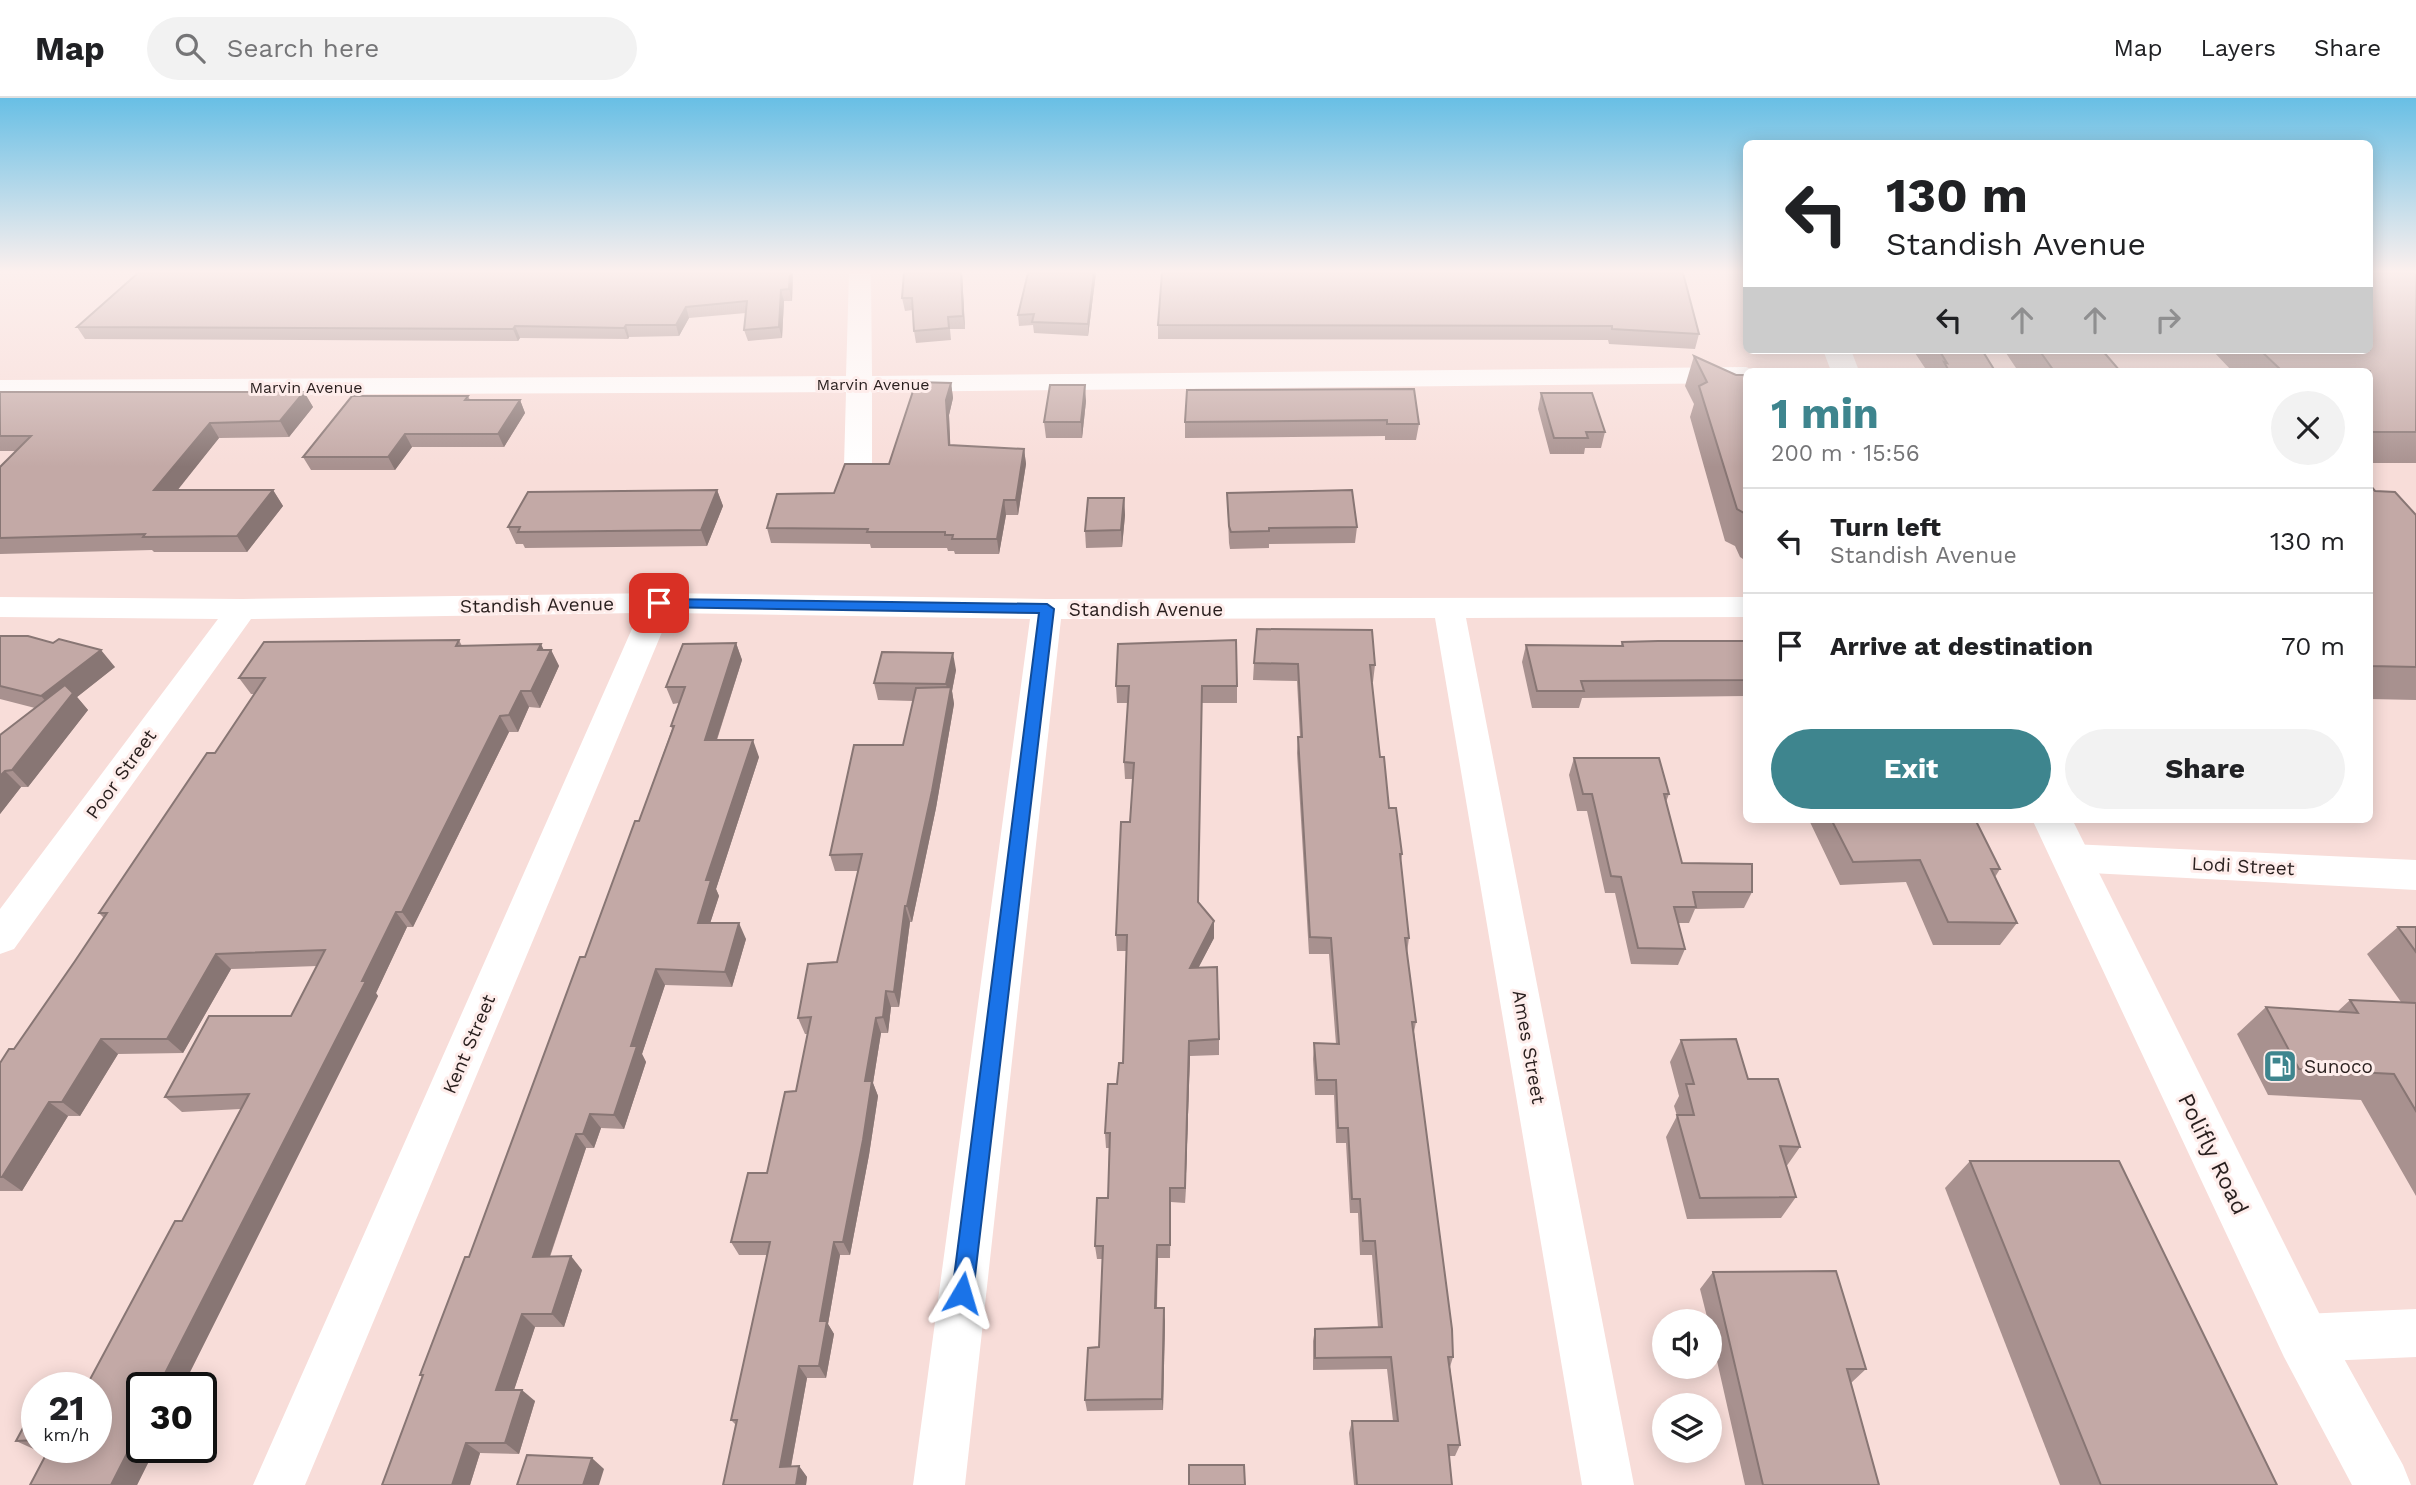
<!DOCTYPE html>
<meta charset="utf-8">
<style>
:root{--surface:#fff;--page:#f2f2f2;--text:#202124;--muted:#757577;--line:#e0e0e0;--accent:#3e858e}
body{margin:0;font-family:"Work Sans",sans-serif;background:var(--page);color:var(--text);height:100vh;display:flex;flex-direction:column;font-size:26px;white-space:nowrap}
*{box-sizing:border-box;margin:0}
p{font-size:23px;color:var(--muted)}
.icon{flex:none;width:38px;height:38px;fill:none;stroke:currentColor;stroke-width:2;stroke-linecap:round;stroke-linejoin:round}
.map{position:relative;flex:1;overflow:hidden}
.panel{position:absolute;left:1743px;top:270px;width:630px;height:455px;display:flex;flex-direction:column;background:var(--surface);border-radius:10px;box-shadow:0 4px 18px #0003}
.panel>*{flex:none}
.guide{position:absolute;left:1743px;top:42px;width:630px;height:214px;border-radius:10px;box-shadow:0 4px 18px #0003;background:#fff;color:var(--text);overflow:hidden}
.tools{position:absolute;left:1652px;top:1211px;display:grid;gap:14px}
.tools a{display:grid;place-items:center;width:70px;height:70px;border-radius:50%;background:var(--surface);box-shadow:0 4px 18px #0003;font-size:35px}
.speed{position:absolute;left:21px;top:1274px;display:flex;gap:14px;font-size:35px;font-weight:700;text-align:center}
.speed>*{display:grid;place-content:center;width:91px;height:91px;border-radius:50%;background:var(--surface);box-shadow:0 4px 18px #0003;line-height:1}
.speed small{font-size:18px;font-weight:400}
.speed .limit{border:4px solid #111;border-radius:10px;background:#fff;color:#111}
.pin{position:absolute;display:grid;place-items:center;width:60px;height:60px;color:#fff;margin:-30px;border-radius:14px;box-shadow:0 4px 10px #0006}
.me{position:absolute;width:77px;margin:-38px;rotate:7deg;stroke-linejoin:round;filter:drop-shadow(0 0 5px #0008)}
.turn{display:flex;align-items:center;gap:24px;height:147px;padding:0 28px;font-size:32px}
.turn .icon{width:91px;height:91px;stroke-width:2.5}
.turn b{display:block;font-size:49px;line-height:60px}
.lanes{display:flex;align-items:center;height:66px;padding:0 28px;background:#0003;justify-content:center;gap:35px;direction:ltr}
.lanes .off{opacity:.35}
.round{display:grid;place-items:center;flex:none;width:74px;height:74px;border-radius:37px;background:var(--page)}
.headline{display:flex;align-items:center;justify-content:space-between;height:119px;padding:0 28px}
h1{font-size:42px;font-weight:700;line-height:52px;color:var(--accent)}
.primary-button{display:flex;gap:14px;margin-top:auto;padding:14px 28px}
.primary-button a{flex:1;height:80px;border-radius:42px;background:var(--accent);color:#fff;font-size:28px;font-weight:700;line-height:80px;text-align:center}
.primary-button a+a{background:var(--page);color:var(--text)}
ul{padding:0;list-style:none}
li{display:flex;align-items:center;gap:21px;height:105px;padding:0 28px;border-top:2px solid var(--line)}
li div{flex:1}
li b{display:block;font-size:26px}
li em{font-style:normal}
header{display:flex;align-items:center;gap:42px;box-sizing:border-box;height:98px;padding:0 35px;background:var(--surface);border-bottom:2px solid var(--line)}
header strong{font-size:33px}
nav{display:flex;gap:38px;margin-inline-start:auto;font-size:24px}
.search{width:490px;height:63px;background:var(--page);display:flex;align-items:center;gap:18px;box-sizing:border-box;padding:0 24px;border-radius:38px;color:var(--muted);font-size:26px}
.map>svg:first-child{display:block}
</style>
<header>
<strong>Map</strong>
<div class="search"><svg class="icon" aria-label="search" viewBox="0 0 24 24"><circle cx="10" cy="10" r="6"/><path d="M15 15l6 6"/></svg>Search here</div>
<nav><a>Map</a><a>Layers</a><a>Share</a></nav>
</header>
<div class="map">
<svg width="2416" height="1387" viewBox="0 0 2416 1387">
<rect width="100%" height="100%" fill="#f8ddd9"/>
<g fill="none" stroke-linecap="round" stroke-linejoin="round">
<!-- street -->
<g fill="#fff" fill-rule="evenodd">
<path d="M849,175H871L872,278L1746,269L1756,273H1746V285L872,294V368L868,374L858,376L848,374L844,368L846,294L0,298V282L846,278Z"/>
<path d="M659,495L1047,501L1746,499V519L1466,520L1634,1387H1582L1435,520L1061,521L965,1387H913L1030,521L670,515L305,1387H253L639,515L251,521L14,851L0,856V811L218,521L0,519V499L242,501Z"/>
<path d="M2071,746L2416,762V792L2071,774L2058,770L2053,760L2058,750Z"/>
<path d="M2416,1211V1259L2303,1264L2286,1257L2279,1240L2286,1223L2303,1216Z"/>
</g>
<!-- secondary -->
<g fill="#fff" fill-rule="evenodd">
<path d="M1823,252H1851L1859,273H1831Z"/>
<path d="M2032,721H2072L2322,1221L2403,1367L2411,1387H2352L2284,1259Z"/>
</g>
</g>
<!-- wall -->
<g fill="#a8918f">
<path d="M793,175L792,203H784L782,240L748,243L744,232L746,215L689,220L679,238L629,239L628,241L520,240L518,243L85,241L77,229Z"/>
<path d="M962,175L965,231H950L951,242L916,245L914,233L913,212L905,213L902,200Z"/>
<path d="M1028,175H1096L1088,238L1034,235L1033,227L1019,228L1018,217Z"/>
<path d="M1162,175L1699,236L1695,251L1609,246L1608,242L1158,241V227Z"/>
<path d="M2416,175V365H2370V273H2232L2212,252H2370Z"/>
<path d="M1913,252H1982L1995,273H1924L1925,270Z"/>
<path d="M2004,252H2102L2120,273H2018Z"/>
<path d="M1694,258L1736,277H1746V463L1740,459L1735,448L1725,443L1690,319L1694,306L1685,288Z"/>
<path d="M951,285L953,300L949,317L950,347L1024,351L1026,366L1018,417H1006L999,456H955L954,453H948L947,450H871L870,446L771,445L767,430L889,366Z"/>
<path d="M1414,291L1419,326L1416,342H1385V338L1185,340V324Z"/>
<path d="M0,294H304L313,309L289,339L219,340L177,392H273L283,408L247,454H154L152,452L0,456V369L16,353H0Z"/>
<path d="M1541,295L1605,334L1601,350H1585L1584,356H1550L1538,311Z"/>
<path d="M468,298L470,302H520L525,315L504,349H412L395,372H311L303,359Z"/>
<path d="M1086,303L1082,340H1046L1044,324Z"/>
<path d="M2370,387L2375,393L2416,417V602L2370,601Z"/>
<path d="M717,392L723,408L707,448L525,450L523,446H516L508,429Z"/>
<path d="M1227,395L1357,429L1355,445L1269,446V450L1230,451L1229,445Z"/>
<path d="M1124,400L1125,417L1122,449L1086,450L1085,433Z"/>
<path d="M0,538L115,569L77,599L88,612L28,689H21L0,716V637L35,610L0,601Z"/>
<path d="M459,542L462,548L551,552L559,568L540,610L529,609L518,634H509L413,829H407L376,895L378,898L182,1290H142V1349H156L137,1387L48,1353H38L16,1343L37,1304V1349H96L87,1287L182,1123L241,1011L182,1014L165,999L291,918L317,868L231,871L183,955L118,956L80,1018H68L22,1093H0V965L14,951L75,863L104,820L99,815L215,655L254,596H251L239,580Z"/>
<path d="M1746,543V598L1582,600L1579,610H1532L1522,564L1526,547L1621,548L1622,544Z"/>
<path d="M736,545L742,562L717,642L759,659L716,791L719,798L710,825L746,841L732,889L665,887L642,956L646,964L624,1031L601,1030L594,1050H586L550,1159L582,1172L564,1229H535L514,1292L535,1303L519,1356L480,1355L470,1387H382L422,1279L420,1277L469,1159L639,723L672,631L671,628L679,605L673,606L666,589Z"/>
<path d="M1254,565L1375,567L1373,584H1372L1380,659L1389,710L1402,756L1401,763L1409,840L1407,855L1416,924L1414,934L1453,1259L1450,1269L1460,1347L1455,1358H1449L1452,1387H1354L1349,1335L1352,1323H1393L1387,1271L1313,1272V1243L1315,1231L1378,1229L1372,1157H1360L1358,1115H1350L1346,1045H1336L1334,997H1315L1313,961L1314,945L1336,946L1329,856H1309L1297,655L1298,639H1300L1297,583L1253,582Z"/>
<path d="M956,572L952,593L954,606L936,710L912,824H910L899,909H891L888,935H881L873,985L878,998L869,1057L850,1157H840L828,1226L834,1236L826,1280H807L791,1369L799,1368L807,1379L806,1387L736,1327L731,1322L767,1157H739L731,1144L767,1075L796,993L808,936H805L798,920L837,864L858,773H835L830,757L903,647L913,603L878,602L874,585Z"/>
<path d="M1116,588H1237V605H1202L1198,804L1214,823V840L1198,870L1219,941V957L1190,958L1185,1105L1171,1104L1170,1160H1158L1157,1210L1165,1223L1163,1312L1087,1313L1085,1302L1099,1249L1103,1161H1097L1095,1148L1108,1100L1109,1050H1106L1105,1035L1123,965L1127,853H1117L1116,837L1130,724L1133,681H1125L1124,664L1128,605H1117Z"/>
<path d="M1574,660L1669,696L1666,704L1682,765L1752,794L1744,810L1695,811L1689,825H1678L1685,851L1678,867L1631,866L1615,795H1605L1587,713H1577L1569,677Z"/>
<path d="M1810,721H1975L2000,771L1995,779L2017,825L2000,847H1933L1906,784L1840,787L1809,722Z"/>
<path d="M2398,829H2416V1098L2361,1002L2268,997L2237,936L2266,909L2337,914L2350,902L2401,904L2367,856Z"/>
<path d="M1681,942L1748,981L1800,1049L1786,1069L1796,1099L1781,1120L1687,1121L1666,1039L1677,1018L1674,1008L1679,998L1670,964Z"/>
<path d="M1970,1063L2277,1387H2060L1945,1090Z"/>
<path d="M1713,1174L1866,1271L1851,1285L1879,1387H1745L1710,1232V1223H1708L1700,1191Z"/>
</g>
<!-- shaded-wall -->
<g fill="#887674">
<path d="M790,175H793L792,203L789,191Z"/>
<path d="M961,175H962L965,231L963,218Z"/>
<path d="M1094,175H1096L1088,238V226Z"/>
<path d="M781,192L784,203L782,240L779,229Z"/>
<path d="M686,209L689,220L679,238L676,227Z"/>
<path d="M626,227L629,239L628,241L624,230Z"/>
<path d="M515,228L520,240L518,243L513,231Z"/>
<path d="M951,285L953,300L949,317L951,363L949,347L946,302Z"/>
<path d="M1085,287L1086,303L1082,340L1081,324Z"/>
<path d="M304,294L313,309L289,339L280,323Z"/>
<path d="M520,302L525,315L504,349L498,336Z"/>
<path d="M210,325L219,340L165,408L154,392Z"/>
<path d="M405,336L412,349L395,372L388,359Z"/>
<path d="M1024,351L1026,366L1018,417L1016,402Z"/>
<path d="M273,392L283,408L247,454L237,438Z"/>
<path d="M717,392L723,408L707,448L701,432Z"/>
<path d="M1124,400L1125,417L1122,449L1121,432Z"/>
<path d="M1004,402L1006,417L999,456L997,441Z"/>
<path d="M736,545L742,562L711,659L705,642Z"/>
<path d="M541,546L547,559L551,552L559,568L540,610L531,593L538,552Z"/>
<path d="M101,552L115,569L77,599L88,612L28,689L12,672L56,615L41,598Z"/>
<path d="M953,555L956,572L952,593L954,606L936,710L912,824L907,808L949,600L946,586Z"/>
<path d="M521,593L529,609L518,634L509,617Z"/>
<path d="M500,618L509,634L413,829L402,814Z"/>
<path d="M753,642L759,659L716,791L719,798L705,841L698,825L706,782Z"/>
<path d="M5,673L21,689L0,716V678Z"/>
<path d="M905,808L910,824L899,909L894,894Z"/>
<path d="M396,814L407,829L376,895L378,898L182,1290H160L159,1287Z"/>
<path d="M1214,823V840L1190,886V870Z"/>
<path d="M739,825L746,841L732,889L725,874Z"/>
<path d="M216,856L231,871L183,955L167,941Z"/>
<path d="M656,871L665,887L642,956L646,964L624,1031L614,1017L631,948Z"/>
<path d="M886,893L891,909L888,935L883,919Z"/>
<path d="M876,920L881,935L873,985L878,998L869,1057L850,1157L843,1144L865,983Z"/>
<path d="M101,941L118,956L80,1018L62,1004Z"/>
<path d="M1189,943L1190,958L1185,1105V1090Z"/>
<path d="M49,1004L68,1018L22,1093L2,1079Z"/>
<path d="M590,1016L601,1030L594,1050L583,1036Z"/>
<path d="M576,1036L586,1050L545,1172L533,1159Z"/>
<path d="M834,1144L840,1157L828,1226L834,1236L826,1280L819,1268L820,1223Z"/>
<path d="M1157,1147L1158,1160L1156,1223L1155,1210Z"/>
<path d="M571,1158L582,1172L564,1229L552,1216Z"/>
<path d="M1164,1210L1165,1223L1163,1312L1162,1301Z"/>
<path d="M522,1216L535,1229L510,1304L496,1292Z"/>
<path d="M799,1268L807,1280L789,1379L780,1369Z"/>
<path d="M522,1292L535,1303L519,1356L505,1345Z"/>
<path d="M142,1326V1349H156L137,1387H111Z"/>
<path d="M466,1345L480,1355L470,1387H452Z"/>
<path d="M592,1360L604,1371L599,1387H583Z"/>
<path d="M799,1368L807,1379L806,1387H796Z"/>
</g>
<!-- building -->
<g fill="#c3a9a6" stroke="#887674" stroke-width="2">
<path d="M138,175H790L789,191L781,192L779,229L744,232L747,203L686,209L676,227H626L624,230L515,228L513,231L77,229Z"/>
<path d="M904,175H961L963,218L948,219L949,230L914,233L912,200H902Z"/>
<path d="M1028,175H1094L1088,226L1032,224L1034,216L1018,217Z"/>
<path d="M1162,175H1683L1699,236L1612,231V228L1158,227Z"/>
<path d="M2370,175H2416V334H2370V273H2282L2260,252H2370Z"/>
<path d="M1939,252H1982L1995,273H1949L1944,264L1947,265Z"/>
<path d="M2039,252H2102L2120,273H2054Z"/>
<path d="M1694,258L1736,277H1746V416L1737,411L1699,288L1707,284Z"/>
<path d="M916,284L951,285L946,302L949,347L1024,351L1016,402H1004L997,441H952L953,437H945V434H867L868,431L767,430L777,396L834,395L845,366H889Z"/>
<path d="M1050,287H1085L1081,324H1044Z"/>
<path d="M1414,291L1419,326H1387V322L1185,324L1187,292Z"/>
<path d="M0,294H304L280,323L210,325L154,392H273L237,438L143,439L145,436L0,440V369L31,338H0Z"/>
<path d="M1541,295H1592L1605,334H1586L1588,340H1554Z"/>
<path d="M352,298H468L465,302H520L498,336H405L388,359H303Z"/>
<path d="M2370,387L2375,393L2395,394L2416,417V569L2370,568Z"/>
<path d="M717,392L701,432L518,434L520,429H508L528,394Z"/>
<path d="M1352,392L1357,429L1269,430V433L1231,434L1229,428L1227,395Z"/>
<path d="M1088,400H1124L1121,432L1085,433Z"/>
<path d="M1257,531L1372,532L1375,567H1370L1380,659H1384L1389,710H1396L1402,756H1400L1409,840H1405L1416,924H1412L1452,1231L1453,1259H1448L1460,1347H1448L1452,1387H1357L1352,1323H1398L1391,1259L1315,1260V1231L1382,1229L1375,1143H1363L1360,1101H1352L1348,1030H1338L1336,982H1317L1314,945L1339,946L1331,840L1310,839L1298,639H1302L1298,566L1254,565Z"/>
<path d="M0,538H28L53,545L59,541L101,552L41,598L0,588Z"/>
<path d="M459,542L456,548L541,546L538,552H551L531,593H521L509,617L500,618L402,814H396L362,883H366L159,1287H161L160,1290H142V1326L111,1387H30L50,1349H96V1290H45L46,1287H87L175,1123H182L249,996L165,999L209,918H291L325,852L216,856L167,941H101L62,1004H49L2,1079H0V965L9,951H14L75,863L107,815H99L207,655H215L265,580H239L264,544Z"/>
<path d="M1236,542L1237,588H1202L1198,804L1214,823L1190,870L1217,869L1219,941L1189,943L1185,1090H1170V1147H1157L1155,1210H1164L1162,1301L1085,1302L1088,1250L1099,1249L1103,1148H1095L1097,1100H1108L1110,1035H1105L1108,986H1117L1119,965H1123L1127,837H1116L1121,724H1130L1134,665L1124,664L1129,588H1116L1118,546Z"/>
<path d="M1658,543H1746V582L1581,583L1584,593H1537L1526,547L1623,548L1622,544Z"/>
<path d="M736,545L705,642H753L706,782H711L698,825H739L725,874L656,871L631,948H637L614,1017L590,1016L583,1036H576L533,1159L571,1158L552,1216H522L496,1292H522L505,1345H466L452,1387H382L423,1277H420L465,1159H469L580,859H585L635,723H639L674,628H671L685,589H666L683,546Z"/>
<path d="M882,554L953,555L946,586L874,585Z"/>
<path d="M65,587L73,595L12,672L5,673L0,678V637Z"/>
<path d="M951,589L932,693L907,808H905L894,894L886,893L883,919L876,920L865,983H872L863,1042L843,1144H834L820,1223H827L819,1268H799L780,1369L799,1368L796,1387H723L737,1322H731L770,1144H731L748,1075H767L785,994L796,993L811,919L798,920L808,866L837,864L862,756L830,757L854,647H903L916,590Z"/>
<path d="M1574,660H1659L1669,696H1664L1682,765L1752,766V794H1693L1696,809H1674L1685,851L1638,850L1621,779L1611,778L1592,696H1583Z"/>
<path d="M1831,721H1975L2000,771H1991L2017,825L1948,824L1920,762L1853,764Z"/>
<path d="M2398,829H2416V854Z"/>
<path d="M2350,902L2416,905V1013L2394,976L2299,971L2266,909L2358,915Z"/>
<path d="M1736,941L1748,981H1778L1800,1049L1780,1048L1796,1099L1700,1100L1677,1017H1694L1686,986H1694L1681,942Z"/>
<path d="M1970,1063H2119L2277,1387H2101Z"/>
<path d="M1836,1173L1866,1271H1847L1879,1387H1763L1713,1174Z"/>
<path d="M37,1304V1342L16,1343Z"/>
<path d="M527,1357L592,1360L583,1387H517Z"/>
<path d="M1189,1367H1244L1245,1387H1189Z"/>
</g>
<!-- sky -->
<linearGradient id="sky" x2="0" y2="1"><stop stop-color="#68bfe5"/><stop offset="0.47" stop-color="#fcf0ee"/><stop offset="1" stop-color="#fcf0ee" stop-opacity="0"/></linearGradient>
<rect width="2416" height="369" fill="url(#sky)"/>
<!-- route -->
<path fill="#1a73e8" stroke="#114b97" stroke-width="2" d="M659,501L1047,506L1054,511L973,1195L970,1203L962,1206L955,1203L952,1195L1039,515L654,509L652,505Z"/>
<!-- icons -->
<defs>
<g id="fuel-square" transform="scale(1.75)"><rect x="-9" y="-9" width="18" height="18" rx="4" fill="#3e858e" stroke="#feedeb"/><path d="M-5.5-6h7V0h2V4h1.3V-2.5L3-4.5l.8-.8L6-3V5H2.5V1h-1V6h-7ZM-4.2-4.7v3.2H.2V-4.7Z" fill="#fff"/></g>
</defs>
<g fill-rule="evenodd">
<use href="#fuel-square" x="2280" y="968"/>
</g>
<g text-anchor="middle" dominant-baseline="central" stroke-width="6" stroke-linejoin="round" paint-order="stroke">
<!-- far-street labels -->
<g font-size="16" fill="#291f1e" stroke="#feedeb">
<text x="873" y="286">Marvin Avenue</text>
<text x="306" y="289">Marvin Avenue</text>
</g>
<!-- street labels -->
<g font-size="19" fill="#291f1e" stroke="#feedeb">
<text transform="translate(537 507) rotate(-1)">Standish Avenue</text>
<text x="1146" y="511">Standish Avenue</text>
<text transform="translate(121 676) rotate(-54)">Poor Street</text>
<text transform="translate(2243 768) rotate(3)">Lodi Street</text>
<text transform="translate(469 946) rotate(-67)">Kent Street</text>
<text transform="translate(1529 949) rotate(80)">Ames Street</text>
</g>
<!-- poi labels -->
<g font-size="19" fill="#291f1e" stroke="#feedeb" text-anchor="start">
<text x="2304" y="968">Sunoco</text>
</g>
<!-- near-street labels -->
<g font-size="23" fill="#291f1e" stroke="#feedeb">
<text transform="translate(2213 1056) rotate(64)">Polifly Road</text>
</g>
</g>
</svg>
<div class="tools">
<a><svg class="icon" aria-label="sound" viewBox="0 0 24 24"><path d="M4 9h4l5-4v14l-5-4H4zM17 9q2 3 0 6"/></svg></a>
<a><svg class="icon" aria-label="layers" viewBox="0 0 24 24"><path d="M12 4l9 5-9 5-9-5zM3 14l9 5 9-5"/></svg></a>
</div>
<div class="speed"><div>21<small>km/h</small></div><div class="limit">30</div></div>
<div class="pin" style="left:659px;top:505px;background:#d93025"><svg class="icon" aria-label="arrive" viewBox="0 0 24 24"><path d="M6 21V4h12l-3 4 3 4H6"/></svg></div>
<svg class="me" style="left:962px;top:1195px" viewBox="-20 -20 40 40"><path d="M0-17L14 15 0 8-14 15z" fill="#1a73e8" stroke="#fff" stroke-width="4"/></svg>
<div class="guide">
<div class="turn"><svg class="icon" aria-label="left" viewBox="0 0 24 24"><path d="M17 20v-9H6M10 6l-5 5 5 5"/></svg><div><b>130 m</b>Standish Avenue</div></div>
<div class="lanes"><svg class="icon" aria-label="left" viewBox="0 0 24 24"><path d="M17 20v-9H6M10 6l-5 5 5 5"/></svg><svg class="icon off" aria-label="ahead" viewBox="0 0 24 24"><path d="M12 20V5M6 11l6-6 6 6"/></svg><svg class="icon off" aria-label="ahead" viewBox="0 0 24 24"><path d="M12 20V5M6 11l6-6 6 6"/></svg><svg class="icon off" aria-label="right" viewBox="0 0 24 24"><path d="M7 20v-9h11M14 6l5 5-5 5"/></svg></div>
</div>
<section class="panel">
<div class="headline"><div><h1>1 min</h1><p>200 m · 15:56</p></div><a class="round"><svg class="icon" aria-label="close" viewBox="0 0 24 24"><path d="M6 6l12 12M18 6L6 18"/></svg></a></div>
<ul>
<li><svg class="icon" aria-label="left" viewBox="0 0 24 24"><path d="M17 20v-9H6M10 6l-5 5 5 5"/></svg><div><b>Turn left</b><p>Standish Avenue</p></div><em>130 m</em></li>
<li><svg class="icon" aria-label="arrive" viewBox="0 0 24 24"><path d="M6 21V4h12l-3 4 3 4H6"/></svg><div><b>Arrive at destination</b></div><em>70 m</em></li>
</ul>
<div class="primary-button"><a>Exit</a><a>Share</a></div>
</section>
</div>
